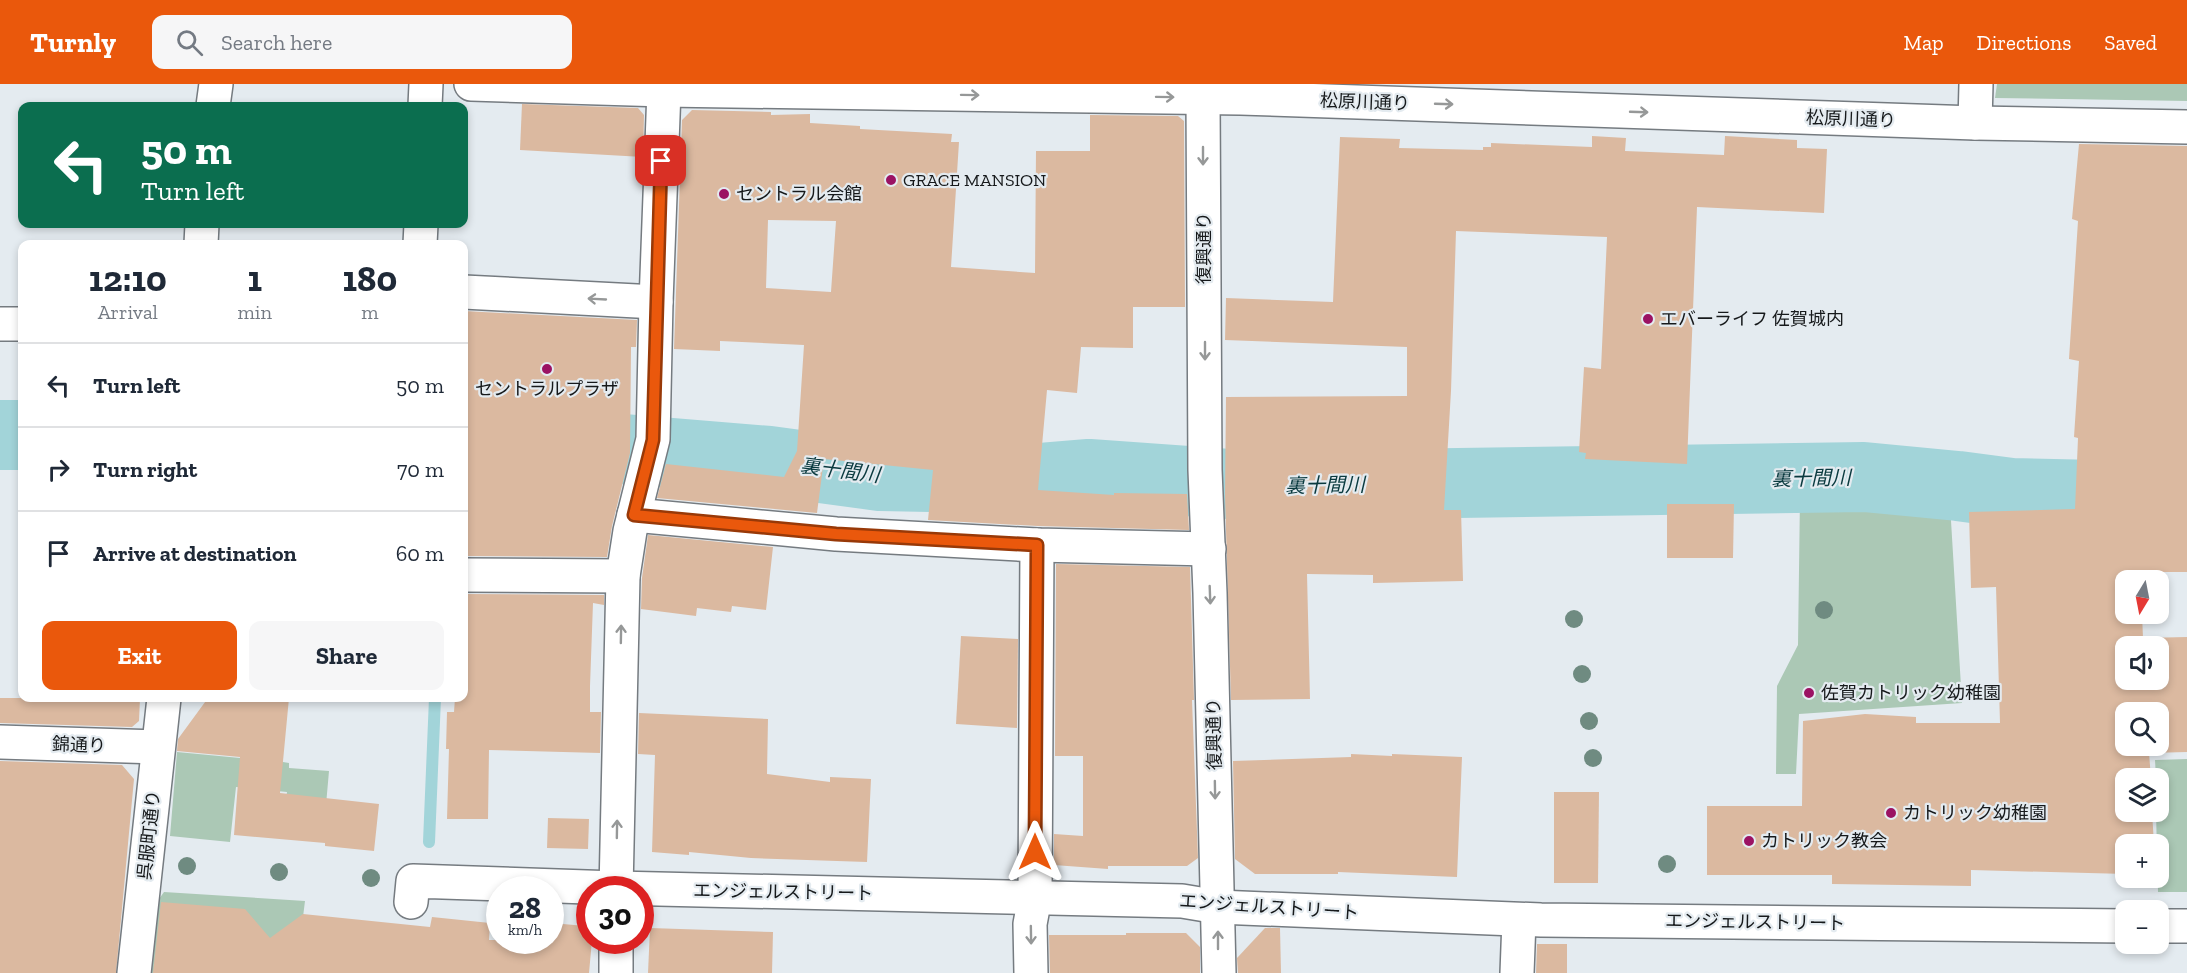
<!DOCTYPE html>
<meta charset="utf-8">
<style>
:root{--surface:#fff;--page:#f6f6f7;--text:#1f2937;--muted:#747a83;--line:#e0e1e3;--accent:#ea580c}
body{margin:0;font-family:"Zilla Slab","Noto Sans JP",serif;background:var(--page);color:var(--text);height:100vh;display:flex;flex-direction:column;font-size:22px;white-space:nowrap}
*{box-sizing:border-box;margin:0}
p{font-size:20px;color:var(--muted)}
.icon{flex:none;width:33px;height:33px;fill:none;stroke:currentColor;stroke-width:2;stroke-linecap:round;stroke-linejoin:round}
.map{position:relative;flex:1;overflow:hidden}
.panel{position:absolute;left:18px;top:156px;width:450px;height:462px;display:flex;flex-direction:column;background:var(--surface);border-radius:12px;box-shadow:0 3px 9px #0003}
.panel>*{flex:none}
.hud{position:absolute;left:18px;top:18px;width:450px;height:126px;border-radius:12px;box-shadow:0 3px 9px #0003;background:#0b6e4f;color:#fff;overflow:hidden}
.needle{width:39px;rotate:190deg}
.controls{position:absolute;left:2115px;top:486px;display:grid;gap:12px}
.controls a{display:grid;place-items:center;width:54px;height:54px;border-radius:12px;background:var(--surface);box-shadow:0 3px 9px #0003;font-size:30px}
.speed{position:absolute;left:486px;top:792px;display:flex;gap:12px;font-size:30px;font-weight:700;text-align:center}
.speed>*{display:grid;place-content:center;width:78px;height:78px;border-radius:50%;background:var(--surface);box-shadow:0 3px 9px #0003;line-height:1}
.speed small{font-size:15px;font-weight:400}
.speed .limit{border:9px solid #d22;background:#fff;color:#111}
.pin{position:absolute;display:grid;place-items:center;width:51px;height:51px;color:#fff;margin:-26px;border-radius:12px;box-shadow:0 3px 9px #0006}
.me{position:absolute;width:66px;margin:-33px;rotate:0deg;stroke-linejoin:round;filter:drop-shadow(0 0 4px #0008)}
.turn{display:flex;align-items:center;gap:21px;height:126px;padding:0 24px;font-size:27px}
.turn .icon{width:78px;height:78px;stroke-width:2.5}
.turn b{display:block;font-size:42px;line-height:51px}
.eta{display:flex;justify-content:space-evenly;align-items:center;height:102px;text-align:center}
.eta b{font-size:36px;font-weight:700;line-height:42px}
.cta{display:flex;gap:12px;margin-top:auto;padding:12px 24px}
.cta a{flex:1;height:69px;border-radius:12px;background:var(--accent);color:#fff;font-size:24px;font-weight:700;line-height:69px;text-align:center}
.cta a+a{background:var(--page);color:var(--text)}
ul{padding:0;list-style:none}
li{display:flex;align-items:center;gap:18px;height:84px;padding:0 24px;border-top:2px solid var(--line)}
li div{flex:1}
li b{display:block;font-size:22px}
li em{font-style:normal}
header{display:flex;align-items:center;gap:36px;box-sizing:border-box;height:84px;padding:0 30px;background:var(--accent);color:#fff}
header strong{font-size:28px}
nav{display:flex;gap:33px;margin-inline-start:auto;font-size:21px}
.search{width:420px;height:54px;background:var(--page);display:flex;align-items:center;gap:15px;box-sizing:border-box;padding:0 21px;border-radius:12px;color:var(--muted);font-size:22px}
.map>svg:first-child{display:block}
</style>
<header>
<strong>Turnly</strong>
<div class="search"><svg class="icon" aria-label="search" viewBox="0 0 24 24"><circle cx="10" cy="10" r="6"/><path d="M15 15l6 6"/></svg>Search here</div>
<nav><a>Map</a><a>Directions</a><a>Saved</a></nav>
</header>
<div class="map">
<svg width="2187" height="889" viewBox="0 0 2187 889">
<rect width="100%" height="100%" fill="#e4ebf0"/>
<!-- green -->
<g fill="#abc8b5">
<path d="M1997,0H2187V17L1995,14Z"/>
<path d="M1800,412L1950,420L1962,619L1799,630L1796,690H1776L1777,602L1798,561Z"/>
<path d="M177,668L283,678L289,679V684L329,687L326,721L286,715L287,708L236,703L230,758L170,752Z"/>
<path d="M2187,675V808H2158L2156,728H2158V694H2156L2155,676Z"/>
<path d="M164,808L305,817L296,889H150L159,815Z"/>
</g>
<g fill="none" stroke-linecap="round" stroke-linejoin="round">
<!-- stream -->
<path stroke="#a2d4d9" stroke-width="12" d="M429,758L435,614"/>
<!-- river -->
<g stroke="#a2d4d9" stroke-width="70">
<path d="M0,351H22"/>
<path d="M464,362L610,364L769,377L880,392L1029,395L1089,390L1257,402L1864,393L1958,402L2011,409L2187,413"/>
</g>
</g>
<!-- building -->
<g fill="#dbb9a0" fill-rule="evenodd">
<path d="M522,20L638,24L644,31L643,73L520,66Z"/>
<path d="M692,26L771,28V31L810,30V39L860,42V45L952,50L951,58H959L951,183L1035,189L1036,67H1090V31L1178,32L1184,37L1185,223H1133V264L1081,263L1077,309L1047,306L1038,406L1114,411V409L1187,410L1189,446L1038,442L928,436L933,386L824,375L817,429L657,414L666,380L784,393L797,367L804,261L720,257V267L674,265L682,36ZM768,136L836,137L831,208L766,204Z"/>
<path d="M1592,52L1626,54L1625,67L1724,71L1725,52L1797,56V64L1827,65L1824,129L1697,123L1687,380L1585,375L1586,369L1579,368L1584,283L1601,285L1607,153L1456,147L1451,307L1444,426H1461L1463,497L1373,499V491L1307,490L1310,615L1231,616L1225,411L1226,313L1407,312V263L1225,256L1226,214L1333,218L1340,53L1400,55L1399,64L1483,66V63H1491V59L1592,63Z"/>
<path d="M2079,60L2187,62V488H2141V496H2126V530H2142L2143,554L2187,553V668L2149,669L2151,694H2126V728H2152L2154,760H2126V790L1971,786V802L1832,800V791H1707V722H1802L1803,637L1865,630L1916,633V639H2000L1996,503L1971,504L1969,428L2075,425L2078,354L2074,353L2079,277L2069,275L2078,137L2072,135ZM2126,562H2158V596H2126ZM2126,628H2158V662H2126Z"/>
<path d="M464,227L637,236L636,263H631L630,369L612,442L607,473L464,472L466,336H464Z"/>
<path d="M1667,420H1734L1733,474H1667Z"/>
<path d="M648,451L773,463L766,526L732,522L731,528L697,524L696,532L641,525L642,494Z"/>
<path d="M1056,480L1190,483L1194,616H1192L1198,774L1187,782H1108V785L1054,781V750L1083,752V672H1055Z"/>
<path d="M464,510L604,511V521L593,519L590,602V628H601L600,669L489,666L488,735H447L449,665H446L447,628H454L455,614H464Z"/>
<path d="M961,552L1018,555L1017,644L956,640Z"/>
<path d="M0,614H140L139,637L132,643L0,639Z"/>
<path d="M208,614H289L280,709L379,720L374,767L325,762V759L234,751L240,673L177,667L178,655Z"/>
<path d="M639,629L768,635L767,690L830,698V693L871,695L867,778L751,774L689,768V771L652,768L655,671L638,670Z"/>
<path d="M1351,670L1392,672V670L1462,673L1457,793L1338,788V790H1255L1235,775L1233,677L1351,673Z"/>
<path d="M0,677L122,681L134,695L116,889H0Z"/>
<path d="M1554,708H1599L1598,799H1554Z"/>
<path d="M548,734L589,735L588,765L547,764Z"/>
<path d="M161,818L245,825L270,854L303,830L430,843L432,833L490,839L489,856H551L552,839L585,842L590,849V856H592L589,889H153Z"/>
<path d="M650,844L773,848L772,889H648Z"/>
<path d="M1265,844H1280L1281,889H1238L1237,874Z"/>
<path d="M1126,849H1186L1200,863V889H1050L1049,851H1126Z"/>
<path d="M1537,860H1567V889H1536Z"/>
</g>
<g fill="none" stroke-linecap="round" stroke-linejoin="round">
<!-- street casing -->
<g stroke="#757b80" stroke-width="36">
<g id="street">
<path d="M471,0L664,6L1240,14L1975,39L2187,43"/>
<path d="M1203,14L1205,386L1210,509L1219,889"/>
<path d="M213,22L216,0"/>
<path d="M425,22L426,0"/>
<path d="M1975,39L1976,0"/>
<path d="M201,160L202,140"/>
<path d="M420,160L421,140"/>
<path d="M464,208L656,218"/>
<path d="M0,240H22"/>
<path d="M634,431L836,450L1037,461L1209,465"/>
<path d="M464,491L623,492"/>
<path d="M0,658L158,663"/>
<path d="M616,806L623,492L630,447L653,355L656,218L664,6"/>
<path d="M411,818L413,797L616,804L1182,817L1218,823L1541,836L2126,842"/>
<path d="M2158,842H2187"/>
<path d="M134,889L164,614"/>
<path d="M616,889V856"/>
<path d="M1031,889L1030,840L1035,813L1037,461"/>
<path d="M1517,889L1519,836"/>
</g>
</g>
<!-- street -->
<use href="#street" stroke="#fff" stroke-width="33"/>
</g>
<!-- trees -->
<g fill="#6f8b81">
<circle cx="1824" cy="526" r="9"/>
<circle cx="1574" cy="535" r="9"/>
<circle cx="1582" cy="590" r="9"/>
<circle cx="1589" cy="637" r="9"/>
<circle cx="1593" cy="674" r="9"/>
<circle cx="1667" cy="780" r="9"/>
<circle cx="187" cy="782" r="9"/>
<circle cx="279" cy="788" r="9"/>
<circle cx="371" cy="794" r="9"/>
</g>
<!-- one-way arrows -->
<defs><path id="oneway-shaft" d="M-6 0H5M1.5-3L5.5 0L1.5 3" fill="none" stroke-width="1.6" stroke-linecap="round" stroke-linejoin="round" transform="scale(1.5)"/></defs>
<g stroke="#969898">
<use href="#oneway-shaft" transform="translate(970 11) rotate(1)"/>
<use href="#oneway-shaft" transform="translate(1165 13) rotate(1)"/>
<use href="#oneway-shaft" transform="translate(1444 20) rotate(2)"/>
<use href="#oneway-shaft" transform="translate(1639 28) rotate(2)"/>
<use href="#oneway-shaft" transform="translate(1203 72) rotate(90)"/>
<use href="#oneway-shaft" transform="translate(597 215) rotate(-177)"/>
<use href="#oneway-shaft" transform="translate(1205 267) rotate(90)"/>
<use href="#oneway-shaft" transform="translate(1210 511) rotate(88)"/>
<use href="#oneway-shaft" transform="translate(621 550) rotate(-89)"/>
<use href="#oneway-shaft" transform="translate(1215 706) rotate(89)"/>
<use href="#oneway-shaft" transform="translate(617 745) rotate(-89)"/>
<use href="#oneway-shaft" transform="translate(1031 851) rotate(89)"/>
<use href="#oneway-shaft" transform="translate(1218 856) rotate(-90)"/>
</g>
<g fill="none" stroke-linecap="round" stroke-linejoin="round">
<!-- route casing -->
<g stroke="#983908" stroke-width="15">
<path id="route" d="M661,77L653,356L634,431L836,450L1037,461L1035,768"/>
</g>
<!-- route -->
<use href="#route" stroke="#ea580c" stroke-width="10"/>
</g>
<!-- markers -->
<g fill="#9b1263" stroke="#e4ebf0" stroke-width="2">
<circle cx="891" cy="96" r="6"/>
<circle cx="724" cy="110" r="6"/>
<circle cx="1648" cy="235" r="6"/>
<circle cx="547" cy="285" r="6"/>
<circle cx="1809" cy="609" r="6"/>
<circle cx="1891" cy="729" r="6"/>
<circle cx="1749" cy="757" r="6"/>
</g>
<g text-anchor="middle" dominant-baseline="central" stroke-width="4.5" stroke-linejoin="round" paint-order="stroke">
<!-- street labels -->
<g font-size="18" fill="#16191b" stroke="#e4ebf0">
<text transform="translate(1365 18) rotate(2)">松原川通り</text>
<text transform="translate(1851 35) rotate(2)">松原川通り</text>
<text transform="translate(1204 164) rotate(-90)">復興通り</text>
<text transform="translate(1214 650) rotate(-91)">復興通り</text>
<text transform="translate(79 661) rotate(2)">錦通り</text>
<text transform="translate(149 751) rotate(-84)">呉服町通り</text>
<text transform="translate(783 808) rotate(1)">エンジェルストリート</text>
<text transform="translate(1269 823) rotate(4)">エンジェルストリート</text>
<text transform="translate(1755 838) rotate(1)">エンジェルストリート</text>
</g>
<!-- poi labels -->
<g font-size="18" fill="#16191b" stroke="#e4ebf0" text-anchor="start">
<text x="903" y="96">GRACE MANSION</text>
<text x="736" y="110">セントラル会館</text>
<text x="1660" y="235">エバーライフ 佐賀城内</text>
<text x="547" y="305" text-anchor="middle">セントラルプラザ</text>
<text x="1821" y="609">佐賀カトリック幼稚園</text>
<text x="1903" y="729">カトリック幼稚園</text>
<text x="1761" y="757">カトリック教会</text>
</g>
<!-- water labels -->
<g font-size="20" font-style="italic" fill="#0a3a3f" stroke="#e4ebf0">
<text transform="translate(840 386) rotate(7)">裏十間川</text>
<text transform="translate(1811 394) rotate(-1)">裏十間川</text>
<text transform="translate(1325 401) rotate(-1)">裏十間川</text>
</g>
</g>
</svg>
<div class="controls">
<a><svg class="needle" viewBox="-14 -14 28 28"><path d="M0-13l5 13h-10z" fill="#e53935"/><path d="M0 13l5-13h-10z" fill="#747a83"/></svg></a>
<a><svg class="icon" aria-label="sound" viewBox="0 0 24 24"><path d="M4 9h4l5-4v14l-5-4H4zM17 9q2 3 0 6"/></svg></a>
<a><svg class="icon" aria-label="search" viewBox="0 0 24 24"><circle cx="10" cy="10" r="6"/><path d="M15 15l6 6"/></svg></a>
<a><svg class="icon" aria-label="layers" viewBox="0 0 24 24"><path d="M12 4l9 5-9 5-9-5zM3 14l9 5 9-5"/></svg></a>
<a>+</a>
<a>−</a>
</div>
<div class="speed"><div>28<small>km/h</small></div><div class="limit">30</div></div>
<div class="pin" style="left:661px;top:77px;background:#d93025"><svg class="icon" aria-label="arrive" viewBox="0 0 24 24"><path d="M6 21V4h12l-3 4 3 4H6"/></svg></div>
<svg class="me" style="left:1035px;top:768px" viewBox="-20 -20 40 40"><path d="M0-17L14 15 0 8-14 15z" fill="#ea580c" stroke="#fff" stroke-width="4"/></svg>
<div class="hud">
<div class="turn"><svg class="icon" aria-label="left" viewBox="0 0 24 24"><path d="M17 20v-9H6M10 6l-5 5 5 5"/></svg><div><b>50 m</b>Turn left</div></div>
</div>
<section class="panel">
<div class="eta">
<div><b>12:10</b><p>Arrival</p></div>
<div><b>1</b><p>min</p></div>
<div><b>180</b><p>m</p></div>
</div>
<ul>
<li><svg class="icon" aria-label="left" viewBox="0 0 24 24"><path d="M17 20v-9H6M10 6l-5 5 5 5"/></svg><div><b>Turn left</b></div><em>50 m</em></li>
<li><svg class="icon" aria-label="right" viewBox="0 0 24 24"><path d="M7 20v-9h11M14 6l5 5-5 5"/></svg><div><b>Turn right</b></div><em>70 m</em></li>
<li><svg class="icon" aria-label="arrive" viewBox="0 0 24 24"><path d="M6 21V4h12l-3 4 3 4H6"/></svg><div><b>Arrive at destination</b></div><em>60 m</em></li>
</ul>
<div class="cta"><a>Exit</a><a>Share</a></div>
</section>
</div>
